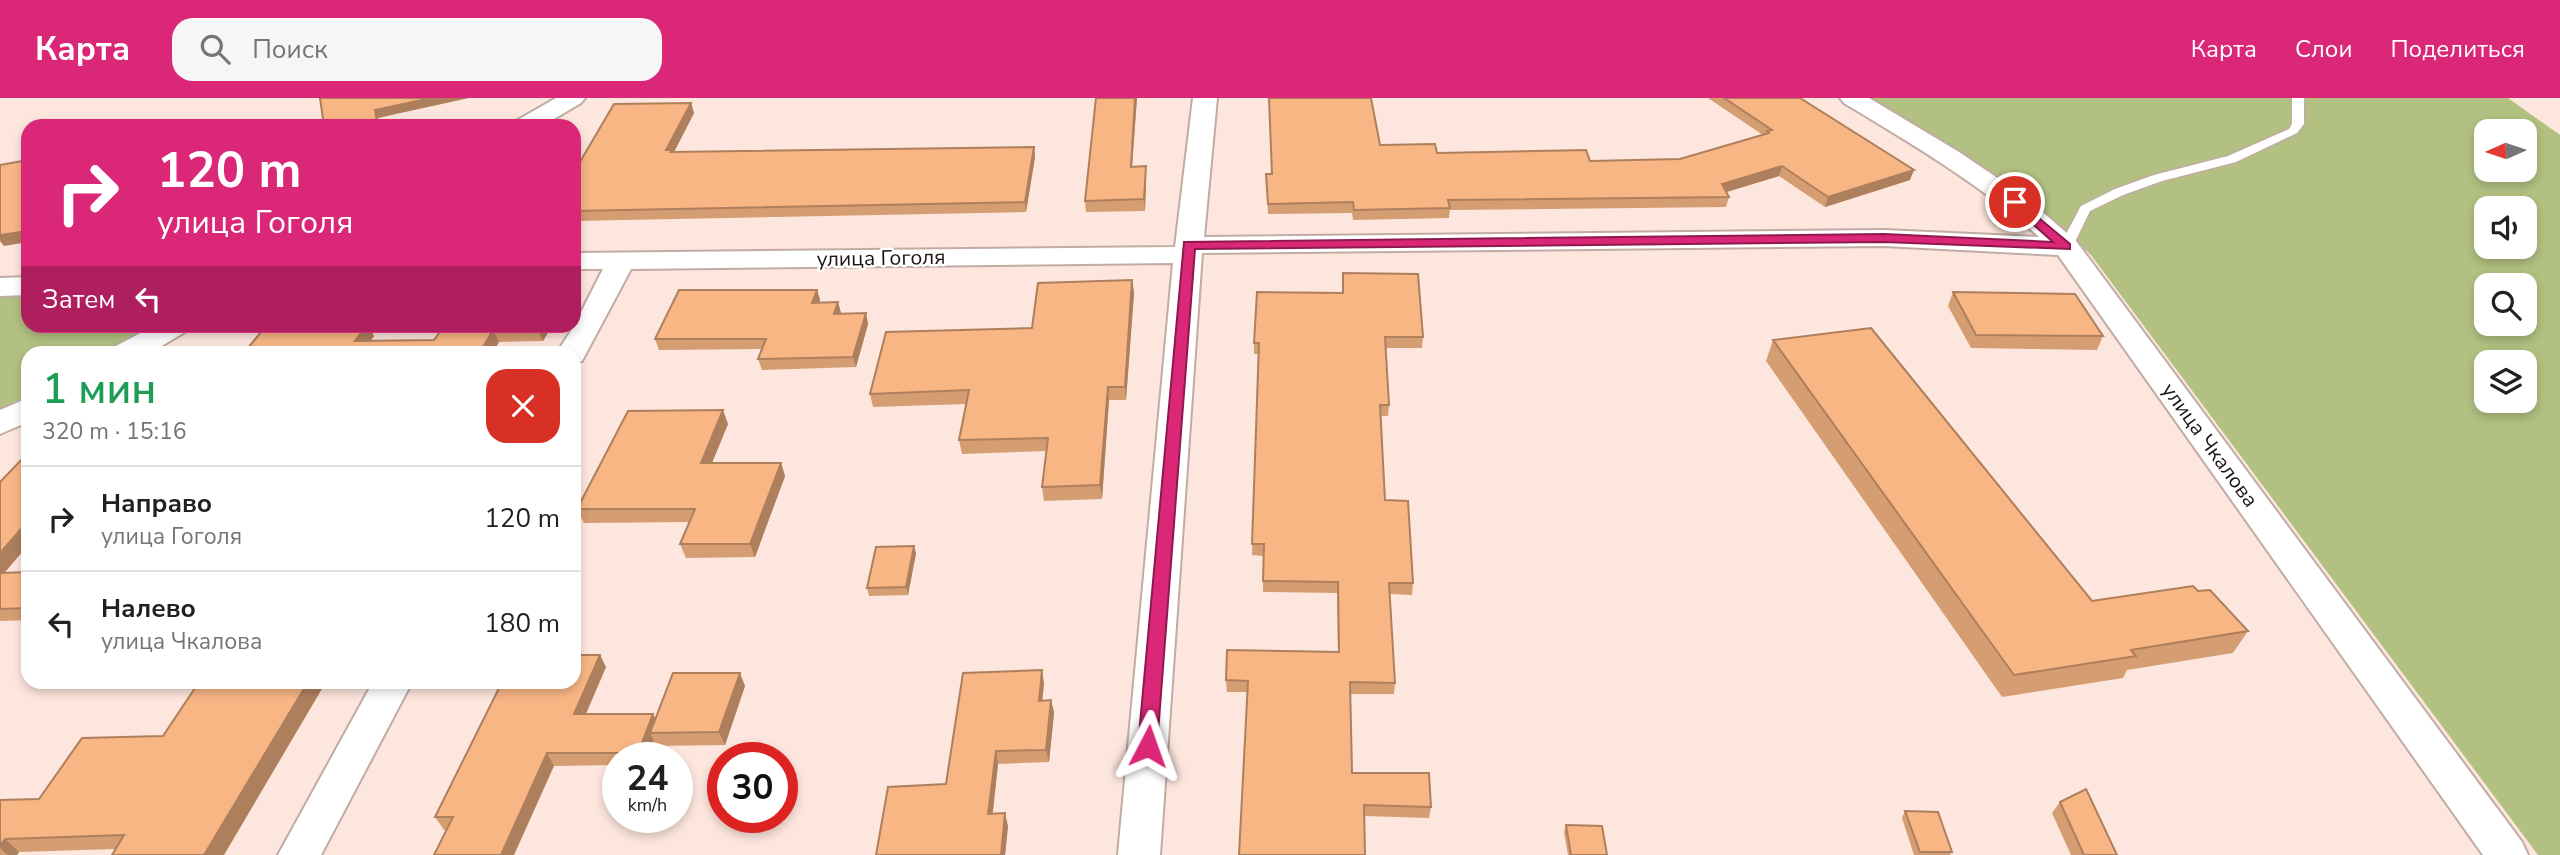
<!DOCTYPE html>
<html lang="ru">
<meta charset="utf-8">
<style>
:root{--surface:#fff;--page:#f6f6f6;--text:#202124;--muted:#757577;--line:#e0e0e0;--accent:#db2777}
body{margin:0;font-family:"Nunito Sans",sans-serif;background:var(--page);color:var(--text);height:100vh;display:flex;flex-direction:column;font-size:26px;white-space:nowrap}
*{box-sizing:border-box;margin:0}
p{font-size:23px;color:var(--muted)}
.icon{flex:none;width:38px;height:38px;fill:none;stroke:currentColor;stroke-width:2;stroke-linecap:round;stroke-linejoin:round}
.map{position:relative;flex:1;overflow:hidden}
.drawer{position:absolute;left:21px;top:248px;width:560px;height:343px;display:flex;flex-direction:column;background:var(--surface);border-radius:21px;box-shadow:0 4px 10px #0003}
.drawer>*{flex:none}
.banner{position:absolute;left:21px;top:21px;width:560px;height:214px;border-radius:21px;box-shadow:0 4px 10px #0003;background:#db2777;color:#fff;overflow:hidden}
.needle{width:46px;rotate:267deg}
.buttons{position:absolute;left:2474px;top:21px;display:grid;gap:14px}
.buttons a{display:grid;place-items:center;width:63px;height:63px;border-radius:14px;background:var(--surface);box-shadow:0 4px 10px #0003;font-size:35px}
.speed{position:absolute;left:602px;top:644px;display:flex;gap:14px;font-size:35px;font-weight:700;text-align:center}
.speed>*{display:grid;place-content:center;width:91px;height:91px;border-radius:50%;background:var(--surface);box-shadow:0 4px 10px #0003;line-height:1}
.speed small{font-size:18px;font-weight:400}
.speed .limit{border:10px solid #d22;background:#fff;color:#111}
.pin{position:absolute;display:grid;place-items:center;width:60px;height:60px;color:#fff;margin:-30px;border:4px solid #fff;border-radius:50%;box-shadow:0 2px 7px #0007}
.me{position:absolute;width:77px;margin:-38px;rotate:4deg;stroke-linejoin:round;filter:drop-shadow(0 0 5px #0008)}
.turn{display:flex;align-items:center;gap:24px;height:147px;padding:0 21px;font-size:32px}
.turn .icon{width:91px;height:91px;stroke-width:2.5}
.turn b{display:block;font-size:49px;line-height:60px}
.then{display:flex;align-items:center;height:66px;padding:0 21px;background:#0003;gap:14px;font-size:26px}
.round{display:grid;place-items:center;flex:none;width:74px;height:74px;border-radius:21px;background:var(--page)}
.overview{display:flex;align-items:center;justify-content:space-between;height:119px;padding:0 21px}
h1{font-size:42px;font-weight:600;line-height:52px;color:#1e9e55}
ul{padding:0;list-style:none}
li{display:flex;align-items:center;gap:21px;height:105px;padding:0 21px;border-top:2px solid var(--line)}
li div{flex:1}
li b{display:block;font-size:26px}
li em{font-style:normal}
header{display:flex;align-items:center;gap:42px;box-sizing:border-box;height:98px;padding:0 35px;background:var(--accent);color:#fff}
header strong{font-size:33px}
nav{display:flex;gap:38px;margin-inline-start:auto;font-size:24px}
.search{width:490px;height:63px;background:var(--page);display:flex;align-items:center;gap:18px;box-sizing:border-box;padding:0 24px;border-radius:21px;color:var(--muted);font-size:26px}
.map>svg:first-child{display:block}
</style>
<header>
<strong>Карта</strong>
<div class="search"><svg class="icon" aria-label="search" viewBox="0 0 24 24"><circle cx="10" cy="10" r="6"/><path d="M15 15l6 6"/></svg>Поиск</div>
<nav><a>Карта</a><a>Слои</a><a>Поделиться</a></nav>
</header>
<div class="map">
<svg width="2560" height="757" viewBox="0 0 2560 757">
<rect width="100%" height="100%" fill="#fde6dd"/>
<!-- green -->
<g fill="#b2c081" fill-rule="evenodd">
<path d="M1870,0H2508L2560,37V757H2538L2091,157L2030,100ZM2487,33H2525V72H2487ZM2487,110H2525V149H2487ZM2487,187H2525V226H2487ZM2487,264H2525V303H2487Z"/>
<path d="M28,197V228H154L102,255L28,256V298L0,315V199Z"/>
</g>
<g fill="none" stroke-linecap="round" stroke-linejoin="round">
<!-- service casing -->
<g stroke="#c1aca3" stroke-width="3">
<path id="service" d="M2292,0H2304V26L2297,35L2236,64L2162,83L2123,97L2090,113L2071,152L2066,153L2059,149L2081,108L2115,91L2154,77L2228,58L2289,31L2292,26Z"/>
</g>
<!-- minor casing -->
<g stroke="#c1aca3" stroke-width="4">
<g id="minor">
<path d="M556,0H585L581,5L542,28H513L516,23Z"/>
<path d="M1193,0H1217L1204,139L1884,132L2039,139C1980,86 1912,46 1844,5L1840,0H1869L1959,54L2024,98L2076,143L2522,744L2528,757H2483L2058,157L1884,148L1202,155L1160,757H1118L1173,165L631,171L582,263L574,265V256H556L574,228L603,171H574V155L1175,149Z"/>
<path d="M28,179V197L0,198V180Z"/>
<path d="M154,228H190L185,234L148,256H110L114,249Z"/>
<path d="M28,300V324L0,336V312Z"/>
<path d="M373,584H412L321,757H278Z"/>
</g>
</g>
<!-- service -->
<use href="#service" fill="#fff" fill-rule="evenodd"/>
<!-- minor -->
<use href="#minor" fill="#fff" fill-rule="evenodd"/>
</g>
<!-- wall -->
<g fill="#d59d72">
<path d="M1096,0H1137L1132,69L1146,80L1145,113L1086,114L1085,103Z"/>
<path d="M1708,0H1800L1910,82L1825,109L1779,78L1726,94L1729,99L1726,109L1450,112L1449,120L1353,122L1352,115L1268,116L1266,76H1271L1380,47L1437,55L1590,63L1680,61L1763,37Z"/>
<path d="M691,5L694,15L674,54L1034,49L1035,59L1026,114L574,123V74Z"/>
<path d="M1343,175L1423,239L1422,250H1385L1389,307L1388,318H1381L1385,402L1413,485L1412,497L1390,496L1395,585L1394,596H1350L1352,675L1431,709L1429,720L1364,718L1247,594H1227L1226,582L1338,554L1337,495L1263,494V458L1252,457L1259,256H1254V245L1343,195Z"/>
<path d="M1132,182L1134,195L1126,302H1109L1102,401L1044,403L1042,389L1046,353L962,356L959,342L966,306L873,309L870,296L1032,230Z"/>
<path d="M817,192L820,202L819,205L838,204L841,216L866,215L868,226L856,269L762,272L758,261L762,251L659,252L655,241Z"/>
<path d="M1953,194L2103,238L2097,252L1971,250L1948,208Z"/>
<path d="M266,228H368L374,238L370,243L434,242L444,228H552L543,243L499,244L243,256Z"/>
<path d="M1773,242L2092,503L2198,493L2248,533L2233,555L2127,572L2123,580L2002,599L1766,263Z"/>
<path d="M728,326L712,365H781L785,378L755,459L686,460L680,446L689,424L584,425L577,411Z"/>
<path d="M28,355V447L5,474H28V522L0,523V384Z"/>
<path d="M916,455L908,497L869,498L867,490Z"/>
<path d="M606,569L586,616H653L655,620L745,588L725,647L656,648L654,643L647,660H618V667L554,668L447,732H444L435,719Z"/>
<path d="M326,584L115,751L19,754L17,757H0V702L39,701L163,638Z"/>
<path d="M1044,585L1042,603L1051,602L1054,615L1049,664L998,666L993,715L1008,728L1005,757H876Z"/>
<path d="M2060,704L2117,757H2071L2052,715Z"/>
<path d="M1905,713L1952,754L1950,757H1914L1902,720Z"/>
<path d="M1566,727L1607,757H1568L1564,734Z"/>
</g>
<!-- shaded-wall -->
<g fill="#ae7f5d">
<path d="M431,0H469L378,20L380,28H360L375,12Z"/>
<path d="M1135,0H1137L1131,80V69Z"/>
<path d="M691,5L694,15L674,54L666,52Z"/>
<path d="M1034,49L1035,59L1026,114L1025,104Z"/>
<path d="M1146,68V80L1145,113L1144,101Z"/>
<path d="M1782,68L1779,78L1720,96L1722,86Z"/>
<path d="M1914,72L1910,82L1825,109L1828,99Z"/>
<path d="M0,132L28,133V144L4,148L0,143Z"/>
<path d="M1132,182L1134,195L1126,302L1125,289Z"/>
<path d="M817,192L820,202L815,215L812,205Z"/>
<path d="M838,204L841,215L837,227L834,216Z"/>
<path d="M866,215L868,226L856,269L853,259Z"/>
<path d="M366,228H368L374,238L362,255L355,243Z"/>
<path d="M540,228H552L543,243L537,231Z"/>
<path d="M493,232L499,244L492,256H479Z"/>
<path d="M1108,289L1109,302L1102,401L1100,387Z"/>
<path d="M723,312L728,326L706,379L701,365Z"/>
<path d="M781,365L785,378L755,459L750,446Z"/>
<path d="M28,423V447L0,480V455Z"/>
<path d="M914,448L916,455L908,497L906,489Z"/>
<path d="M600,557L606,569L580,629L574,616Z"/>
<path d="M1042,572L1044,585L1041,616L1039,603Z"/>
<path d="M740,575L745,588L725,647L719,634Z"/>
<path d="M308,584H326L224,757H204Z"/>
<path d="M1051,602L1054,615L1049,664L1046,652Z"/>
<path d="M653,616L659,628L650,635L654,643L647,660H640L638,655Z"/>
<path d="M996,653L998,666L991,728L988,716Z"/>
<path d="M547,655L554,668L514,757H501Z"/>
<path d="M1005,715L1008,728L1005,757H1001Z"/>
<path d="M5,741L19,754L17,757H8L0,750V748Z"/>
</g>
<!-- building -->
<g fill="#f8b685" stroke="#ae7f5d" stroke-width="2">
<path d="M320,0H431L375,12L377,24L360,28H324Z"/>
<path d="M1096,0H1135L1131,69L1146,68L1144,101L1085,103Z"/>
<path d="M1269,0H1371L1380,47L1435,46L1437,55L1586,52L1590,63L1680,61L1769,35L1767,33L1772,32L1724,0H1800L1914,72L1828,99L1782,68L1722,86L1729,99L1448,102L1450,110L1354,112L1353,104L1268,106L1266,76H1272Z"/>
<path d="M691,5L666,52H673L671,54L1034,49L1025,104L574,113V74L614,6Z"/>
<path d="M293,24L297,28H267Z"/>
<path d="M28,62V133L0,137V67Z"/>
<path d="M1343,175L1418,176L1423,239H1385L1389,307H1380L1385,402L1408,403L1413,485H1389L1395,585L1350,584L1352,675H1429L1431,709L1364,707L1365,757H1239L1248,583L1226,582L1227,552L1339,554L1338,484L1263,483L1264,446H1252L1259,245H1254L1257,194L1343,195Z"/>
<path d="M1132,182L1125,289H1108L1100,387L1042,389L1048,340L959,342L969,292L870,296L886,234L1032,230L1038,185Z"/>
<path d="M679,192H817L812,205L838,204L834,216L866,215L853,259L758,261L766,241H655Z"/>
<path d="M1953,194L2075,196L2103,238L1976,237Z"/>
<path d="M266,228H366L355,243L434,242L444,228H540L537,231L493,232L479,256H243Z"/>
<path d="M1871,230L2092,503L2193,488L2198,493L2210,492L2248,533L2131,552L2136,558L2014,577L1773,242Z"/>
<path d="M723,312L701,365H781L750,446H680L695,411H577L628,313Z"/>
<path d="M28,355V423L0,455V384Z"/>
<path d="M914,448L906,489L867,490L876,449Z"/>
<path d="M28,474V510L0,511V475Z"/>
<path d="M574,557H600L574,616H653L638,655H547L501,757H434L453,719H435L502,584H574Z"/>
<path d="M1042,572L1039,603L1051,602L1046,652L996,653L988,716L1005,715L1001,757H876L888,689L946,686L963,575Z"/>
<path d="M673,575H740L719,634L650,635Z"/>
<path d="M199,584H308L204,757H112L124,737L5,741L0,748V702L39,701L82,640L163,638Z"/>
<path d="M2086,691L2117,757H2084L2060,704Z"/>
<path d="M1905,713L1938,714L1952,754H1920Z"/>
<path d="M1566,727L1602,728L1607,757H1571Z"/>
</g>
<!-- route -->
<path fill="#db2777" stroke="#8e194d" stroke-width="2" d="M2015,100L2070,146V151L1884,144L1195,151L1157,648L1155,654L1148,656L1141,654L1138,648L1184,144L1884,136L2053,144L2010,106L2009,104Z"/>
<g text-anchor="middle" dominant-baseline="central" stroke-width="5" stroke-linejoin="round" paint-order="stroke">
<!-- street labels -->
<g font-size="21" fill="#1d1512" stroke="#fff">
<text transform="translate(881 160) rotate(-1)">улица Гоголя</text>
<text transform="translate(2210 347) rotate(54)">улица Чкалова</text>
</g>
</g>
</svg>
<div class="buttons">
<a><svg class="needle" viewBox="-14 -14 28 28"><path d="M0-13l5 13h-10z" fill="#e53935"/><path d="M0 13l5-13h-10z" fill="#757577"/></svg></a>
<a><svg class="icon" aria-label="sound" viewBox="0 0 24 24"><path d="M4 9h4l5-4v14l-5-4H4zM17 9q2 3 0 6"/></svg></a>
<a><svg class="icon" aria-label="search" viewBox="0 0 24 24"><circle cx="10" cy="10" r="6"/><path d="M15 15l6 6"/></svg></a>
<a><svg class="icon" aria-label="layers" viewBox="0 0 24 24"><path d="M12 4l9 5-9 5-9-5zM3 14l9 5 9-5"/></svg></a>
</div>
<div class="speed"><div>24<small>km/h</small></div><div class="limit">30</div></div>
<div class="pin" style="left:2015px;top:104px;background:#d93025"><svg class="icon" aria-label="arrive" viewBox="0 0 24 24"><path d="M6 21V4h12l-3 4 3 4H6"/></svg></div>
<svg class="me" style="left:1148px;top:648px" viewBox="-20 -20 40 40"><path d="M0-17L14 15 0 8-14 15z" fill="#db2777" stroke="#fff" stroke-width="4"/></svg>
<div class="banner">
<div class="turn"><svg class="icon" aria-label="right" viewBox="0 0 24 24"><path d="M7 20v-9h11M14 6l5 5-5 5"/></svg><div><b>120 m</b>улица Гоголя</div></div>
<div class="then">Затем<svg class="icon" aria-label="left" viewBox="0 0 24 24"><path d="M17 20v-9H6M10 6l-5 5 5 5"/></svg></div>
</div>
<section class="drawer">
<div class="overview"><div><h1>1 мин</h1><p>320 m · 15:16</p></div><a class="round" style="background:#d93025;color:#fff"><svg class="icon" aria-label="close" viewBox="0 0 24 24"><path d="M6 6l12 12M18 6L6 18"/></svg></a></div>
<ul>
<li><svg class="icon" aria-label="right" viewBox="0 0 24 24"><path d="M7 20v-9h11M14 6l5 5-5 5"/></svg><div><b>Направо</b><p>улица Гоголя</p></div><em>120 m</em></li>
<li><svg class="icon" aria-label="left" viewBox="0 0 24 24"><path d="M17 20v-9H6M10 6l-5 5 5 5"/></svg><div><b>Налево</b><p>улица Чкалова</p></div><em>180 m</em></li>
</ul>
</section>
</div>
